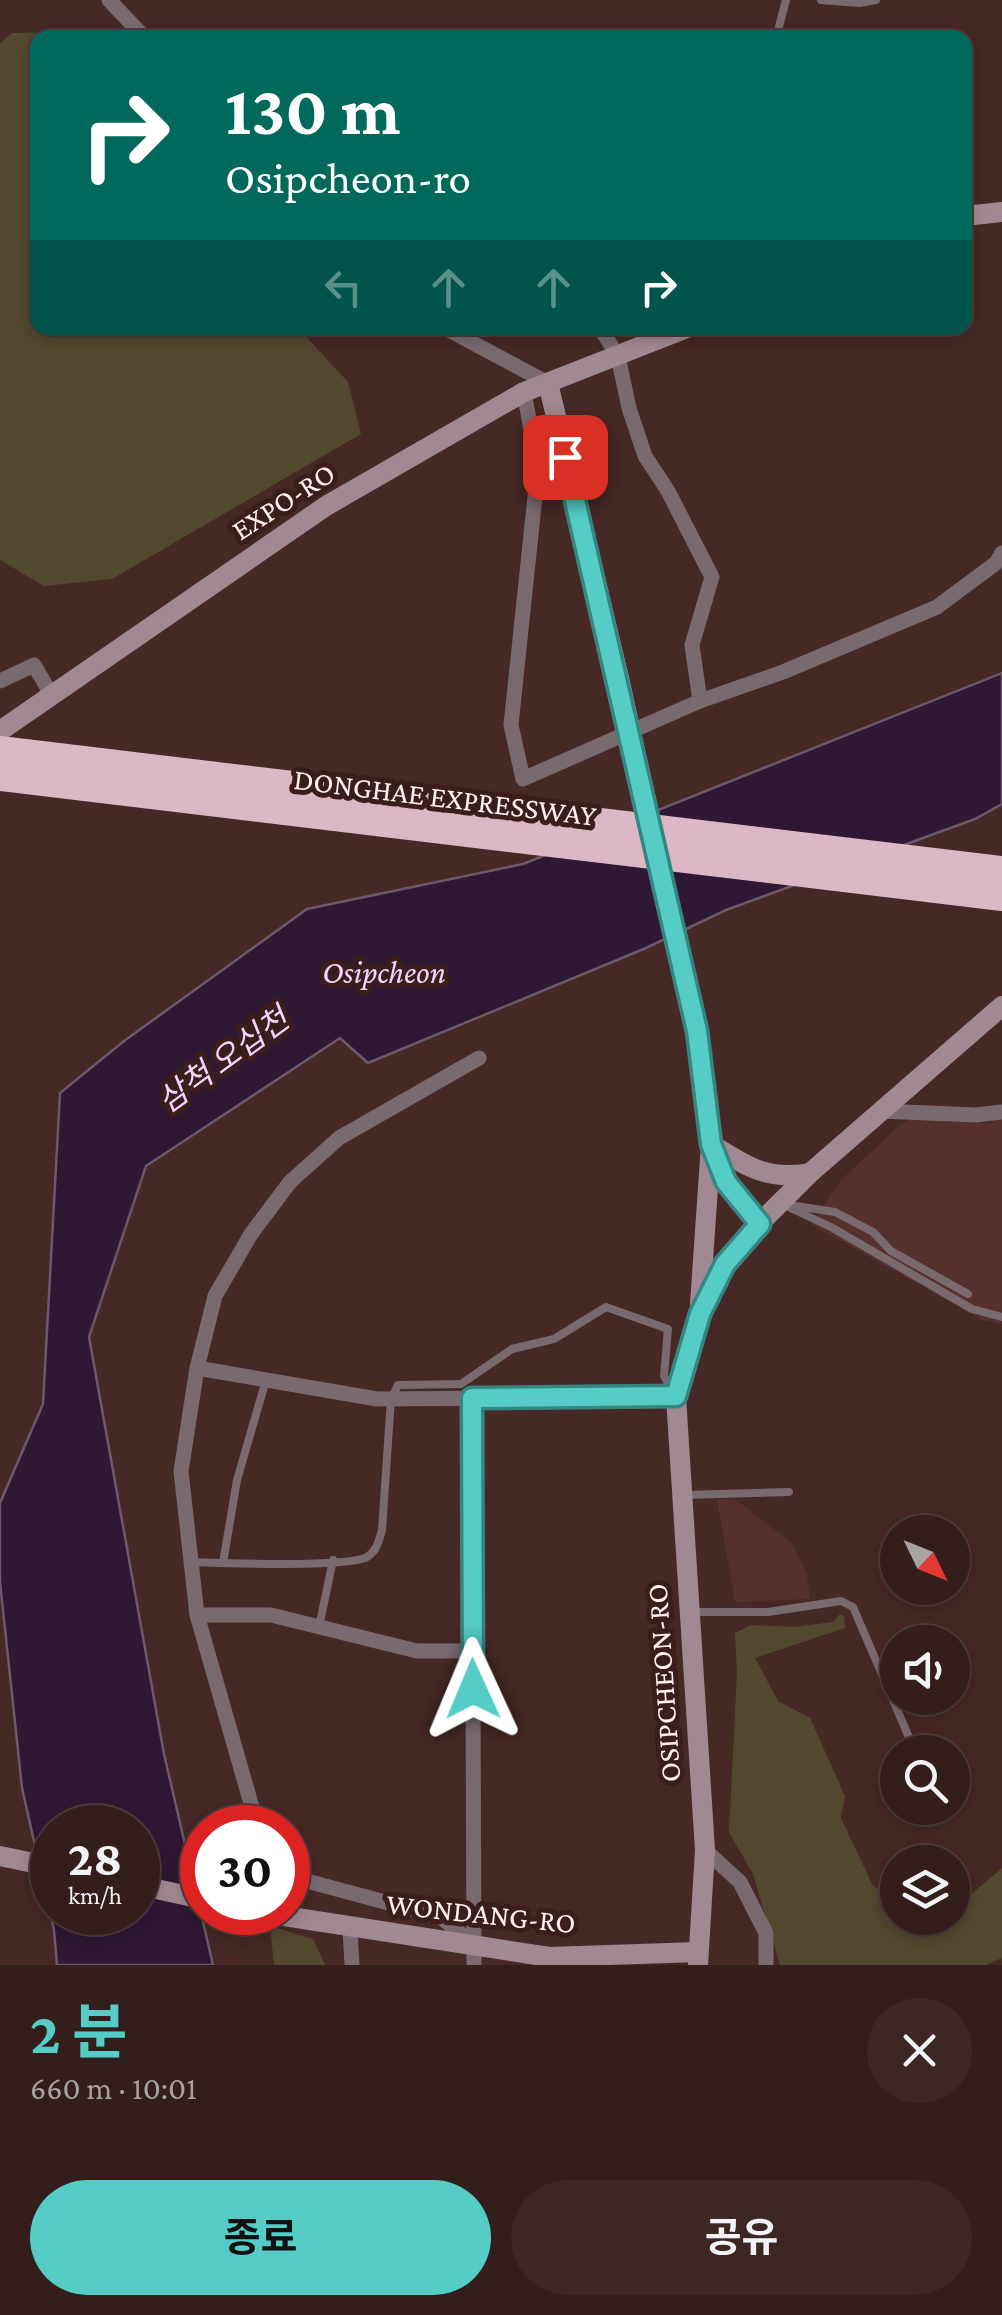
<!DOCTYPE html>
<html lang="ko">
<meta charset="utf-8">
<style>
:root{--surface:#341e1c;--page:#3c2725;--text:#f1f3f6;--muted:#a9a2a3;--line:#4e3c3b;--accent:#55cdc6}
body{margin:0;font-family:"Crimson Pro","Noto Sans KR",serif;background:var(--page);color:var(--text);height:100vh;display:flex;flex-direction:column;font-size:38px;white-space:nowrap}
*{box-sizing:border-box;margin:0}
p{font-size:32px;color:var(--muted)}
.icon{flex:none;width:55px;height:55px;fill:none;stroke:currentColor;stroke-width:2;stroke-linecap:round;stroke-linejoin:round}
.map{position:relative;height:1965px;overflow:hidden}
.details{display:flex;flex-direction:column;background:var(--surface);flex:1}
.details>*{flex:none}
.guide{position:absolute;left:30px;top:30px;width:942px;height:305px;border-radius:20px;box-shadow:0 5px 15px #0003,0 0 0 2px var(--line);background:#00695c;color:#fff;overflow:hidden}
.needle{width:65px;rotate:133deg}
.controls{position:absolute;left:880px;top:1515px;display:grid;gap:20px}
.controls a{display:grid;place-items:center;width:90px;height:90px;border-radius:50%;background:var(--surface);box-shadow:0 5px 15px #0003,0 0 0 2px var(--line);font-size:50px}
.speed{position:absolute;left:30px;top:1805px;display:flex;gap:20px;font-size:50px;font-weight:700;text-align:center}
.speed>*{display:grid;place-content:center;width:130px;height:130px;border-radius:50%;background:var(--surface);box-shadow:0 5px 15px #0003,0 0 0 2px var(--line);line-height:1}
.speed small{font-size:25px;font-weight:400}
.speed .limit{border:15px solid #d22;background:#fff;color:#111}
.pin{position:absolute;display:grid;place-items:center;width:85px;height:85px;color:#fff;margin:-42px;border-radius:20px;box-shadow:0 5px 15px #0006}
.me{position:absolute;width:110px;margin:-55px;rotate:359deg;stroke-linejoin:round;filter:drop-shadow(0 0 8px #0008)}
.turn{display:flex;align-items:center;gap:35px;height:210px;padding:0 30px;font-size:45px}
.turn .icon{width:130px;height:130px;stroke-width:2.5}
.turn b{display:block;font-size:70px;line-height:85px}
.lanes{display:flex;align-items:center;height:95px;padding:0 30px;background:#0003;justify-content:center;gap:50px;direction:ltr}
.lanes .off{opacity:.35}
.round{display:grid;place-items:center;flex:none;width:105px;height:105px;border-radius:52px;background:var(--page)}
.head{display:flex;align-items:center;justify-content:space-between;height:170px;padding:0 30px}
h1{font-size:60px;font-weight:700;line-height:75px;color:var(--accent)}
.cta{display:flex;gap:20px;margin-top:auto;padding:20px 30px}
.cta a{flex:1;height:115px;border-radius:60px;background:var(--accent);color:#111;font-size:40px;font-weight:700;line-height:115px;text-align:center}
.cta a+a{background:var(--page);color:var(--text)}
.map>svg:first-child{display:block}
</style>
<div class="map">
<svg width="1002" height="1965" viewBox="0 0 1002 1965">
<rect width="100%" height="100%" fill="#462825"/>
<!-- built -->
<g fill="#55302d">
<path d="M912,1118L988,1124L1002,1118V1324L982,1320L811,1224L842,1179L900,1125Z"/>
<path d="M735,1499L791,1542L807,1575L810,1599L735,1602L717,1500Z"/>
</g>
<!-- green -->
<g fill="#51482d">
<path d="M62,32L67,37L38,38V328H298L348,382L361,434L112,579L44,586L0,560V44L12,33Z"/>
<path d="M840,1614L844,1616L845,1628L755,1658L778,1701L810,1718L845,1796L841,1818L873,1886L897,1901L898,1918H952L953,1910L1002,1868V1958L986,1965H780L753,1874L729,1832L737,1674L735,1633L751,1625L794,1627L833,1622Z"/>
<path d="M270,1926L313,1939L325,1965H274Z"/>
</g>
<!-- water -->
<path fill="#2e1833" stroke="#6c596b" stroke-width="2.5" fill-rule="evenodd" d="M1002,673V804L975,819L726,910L646,948L368,1063L340,1038L146,1166L89,1337L164,1754L213,1965H57L54,1930L22,1788L0,1582V1503L43,1404L60,1093L124,1041L307,909L523,864ZM52,1828H138V1912H52Z"/>
<g fill="none" stroke-linecap="round" stroke-linejoin="round">
<!-- lane -->
<g stroke="#796a70" stroke-width="8">
<path d="M821,0L859,3L876,0"/>
<path d="M776,38L786,0"/>
<path d="M784,1205L831,1227L972,1309L1002,1317"/>
<path d="M789,1205L835,1212L873,1232L891,1251L968,1294"/>
<path d="M684,1495L789,1492"/>
<path d="M191,1562C221,1563 347,1568 367,1557C377,1551 379,1540 382,1530L391,1399L398,1385L461,1384L512,1349L554,1339L606,1307L668,1329L664,1376L673,1392"/>
<path d="M223,1563L237,1480L266,1380"/>
<path d="M693,1612H768L841,1601L853,1607L911,1742"/>
<path d="M319,1627L333,1560"/>
</g>
<!-- street -->
<g stroke="#796a70" stroke-width="15">
<path d="M109,0L145,38"/>
<path d="M445,328L548,383"/>
<path d="M600,328L618,356L629,408L645,456L668,491L712,577L692,645L700,701"/>
<path d="M524,392L538,468L511,725L523,779L700,701L783,672L937,607L996,563L1002,553"/>
<path d="M0,681L34,665L51,694"/>
<path d="M880,1111L976,1115L1002,1112"/>
<path d="M197,1368L377,1399L676,1397"/>
<path d="M472,1399L474,1965"/>
<path d="M197,1615H271L417,1651H472"/>
<path d="M258,1828L197,1615L181,1471L197,1368L215,1296L251,1234L290,1182L339,1138L479,1058"/>
<path d="M705,1850L740,1882L766,1933V1965"/>
<path d="M288,1876L441,1917L474,1945"/>
<path d="M350,1929L352,1965"/>
</g>
<!-- secondary -->
<g stroke="#a18993" stroke-width="20">
<path d="M965,216L1002,212"/>
<path d="M548,383L619,678"/>
<path d="M0,731L326,506L524,392L687,328"/>
<path d="M697,1031L711,1144L726,1182L760,1223"/>
<path d="M700,1304L711,1144C747,1166 766,1181 810,1173"/>
<path d="M0,1856L52,1867"/>
<path d="M138,1885L202,1899"/>
<path d="M258,1912L549,1957L698,1952"/>
<path d="M698,1965L705,1850L676,1397L700,1314L725,1264L760,1223L810,1173L1002,1006"/>
</g>
<!-- secondary-bridge -->
<path stroke="#a18993" stroke-width="20" d="M619,678L697,1031"/>
<!-- highway-bridge -->
<g stroke="#dcb7c6" stroke-width="28">
<path d="M0,750L1002,870"/>
<path d="M0,777L1002,897"/>
</g>
</g>
<g fill="none" stroke-linecap="round" stroke-linejoin="round">
<!-- route casing -->
<g stroke="#378581" stroke-width="25">
<path id="route" d="M473,1689L472,1398L676,1396L700,1314L725,1264L760,1224L726,1182L711,1144L697,1031L565,457"/>
</g>
<!-- route -->
<use href="#route" stroke="#55cdc6" stroke-width="18"/>
</g>
<g text-anchor="middle" dominant-baseline="central" stroke-width="10" stroke-linejoin="round" paint-order="stroke">
<!-- street labels -->
<g font-size="30" fill="#fef1ef" stroke="#3b1e1b">
<text transform="translate(283 501) rotate(-33)">EXPO-RO</text>
<text transform="translate(445 797) rotate(7)">DONGHAE EXPRESSWAY</text>
<text transform="translate(663 1683) rotate(-94)">OSIPCHEON-RO</text>
<text transform="translate(481 1913) rotate(6)">WONDANG-RO</text>
</g>
<!-- water labels -->
<g font-size="32" font-style="italic" fill="#f6d3ff" stroke="#3b1e1b">
<text x="384" y="972">Osipcheon</text>
<text transform="translate(223 1060) rotate(-36)">삼척 오십천</text>
</g>
</g>
</svg>
<div class="controls">
<a><svg class="needle" viewBox="-14 -14 28 28"><path d="M0-13l5 13h-10z" fill="#e53935"/><path d="M0 13l5-13h-10z" fill="#a9a2a3"/></svg></a>
<a><svg class="icon" aria-label="sound" viewBox="0 0 24 24"><path d="M4 9h4l5-4v14l-5-4H4zM17 9q2 3 0 6"/></svg></a>
<a><svg class="icon" aria-label="search" viewBox="0 0 24 24"><circle cx="10" cy="10" r="6"/><path d="M15 15l6 6"/></svg></a>
<a><svg class="icon" aria-label="layers" viewBox="0 0 24 24"><path d="M12 4l9 5-9 5-9-5zM3 14l9 5 9-5"/></svg></a>
</div>
<div class="speed"><div>28<small>km/h</small></div><div class="limit">30</div></div>
<div class="pin" style="left:565px;top:457px;background:#d93025"><svg class="icon" aria-label="arrive" viewBox="0 0 24 24"><path d="M6 21V4h12l-3 4 3 4H6"/></svg></div>
<svg class="me" style="left:473px;top:1689px" viewBox="-20 -20 40 40"><path d="M0-17L14 15 0 8-14 15z" fill="#55cdc6" stroke="#fff" stroke-width="4"/></svg>
<div class="guide">
<div class="turn"><svg class="icon" aria-label="right" viewBox="0 0 24 24"><path d="M7 20v-9h11M14 6l5 5-5 5"/></svg><div><b>130 m</b>Osipcheon-ro</div></div>
<div class="lanes"><svg class="icon off" aria-label="left" viewBox="0 0 24 24"><path d="M17 20v-9H6M10 6l-5 5 5 5"/></svg><svg class="icon off" aria-label="ahead" viewBox="0 0 24 24"><path d="M12 20V5M6 11l6-6 6 6"/></svg><svg class="icon off" aria-label="ahead" viewBox="0 0 24 24"><path d="M12 20V5M6 11l6-6 6 6"/></svg><svg class="icon" aria-label="right" viewBox="0 0 24 24"><path d="M7 20v-9h11M14 6l5 5-5 5"/></svg></div>
</div>
</div>
<section class="details">
<div class="head"><div><h1>2 분</h1><p>660 m · 10:01</p></div><a class="round"><svg class="icon" aria-label="close" viewBox="0 0 24 24"><path d="M6 6l12 12M18 6L6 18"/></svg></a></div>
<div class="cta"><a>종료</a><a>공유</a></div>
</section>
